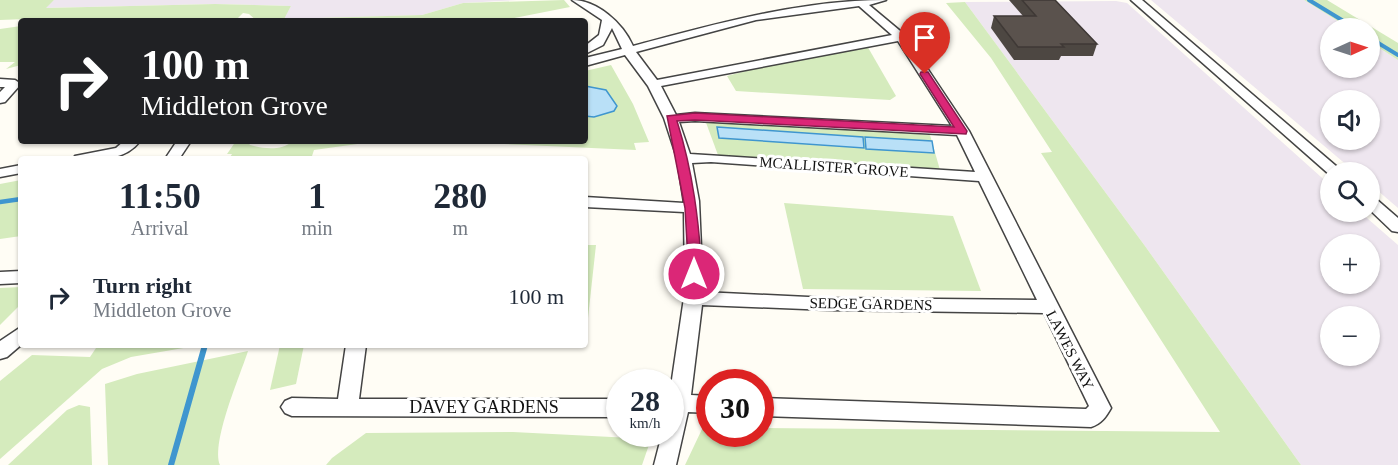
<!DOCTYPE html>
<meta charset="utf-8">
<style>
:root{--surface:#fff;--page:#f2f2f3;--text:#1f2937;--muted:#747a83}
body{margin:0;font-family:Georgia,serif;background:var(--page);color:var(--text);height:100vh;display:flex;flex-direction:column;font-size:22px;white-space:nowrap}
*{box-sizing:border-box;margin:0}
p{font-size:20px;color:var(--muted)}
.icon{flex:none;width:33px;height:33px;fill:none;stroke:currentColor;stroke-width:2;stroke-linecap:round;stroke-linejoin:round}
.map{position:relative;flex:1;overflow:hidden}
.side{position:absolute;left:18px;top:156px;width:570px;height:192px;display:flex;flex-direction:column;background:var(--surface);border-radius:6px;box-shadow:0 2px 4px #0004}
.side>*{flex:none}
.top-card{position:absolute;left:18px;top:18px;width:570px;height:126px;border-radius:6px;box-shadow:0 2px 4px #0004;background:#202124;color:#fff;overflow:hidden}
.needle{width:39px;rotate:87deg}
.fabs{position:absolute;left:1320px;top:18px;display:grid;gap:12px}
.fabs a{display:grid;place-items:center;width:60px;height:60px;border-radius:50%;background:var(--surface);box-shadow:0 2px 4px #0004;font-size:30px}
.speed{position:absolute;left:606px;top:369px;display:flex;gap:12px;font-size:30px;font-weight:700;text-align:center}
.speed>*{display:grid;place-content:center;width:78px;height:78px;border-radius:50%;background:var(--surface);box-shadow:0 2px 4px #0004;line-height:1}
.speed small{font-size:15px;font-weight:400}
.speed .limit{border:9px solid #d22;background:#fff;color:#111}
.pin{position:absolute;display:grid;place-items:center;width:51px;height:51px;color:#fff;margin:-62px -26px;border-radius:50% 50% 50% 0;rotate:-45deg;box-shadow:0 0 6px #0007}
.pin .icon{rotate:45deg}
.me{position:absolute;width:66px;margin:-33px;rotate:0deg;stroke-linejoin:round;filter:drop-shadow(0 0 4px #0008)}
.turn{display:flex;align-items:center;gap:21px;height:126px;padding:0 24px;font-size:27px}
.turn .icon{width:78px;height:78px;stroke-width:2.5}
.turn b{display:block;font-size:42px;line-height:51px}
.eta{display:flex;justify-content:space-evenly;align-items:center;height:102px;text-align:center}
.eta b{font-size:36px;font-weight:700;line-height:42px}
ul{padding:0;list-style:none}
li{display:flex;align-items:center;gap:18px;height:78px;padding:0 24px}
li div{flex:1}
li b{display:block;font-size:22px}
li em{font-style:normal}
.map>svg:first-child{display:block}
</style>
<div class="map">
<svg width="1398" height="465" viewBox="0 0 1398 465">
<rect width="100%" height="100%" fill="#fffdf5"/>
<!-- industrial -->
<g fill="#eee6ef" fill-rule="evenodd">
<path d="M54,0H517L463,3L422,15L283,19L291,6L215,4L44,8Z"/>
<path d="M1151,0H1304L1349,28H1330V68H1370V42L1398,60V208L1370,184V172H1355ZM1330,100H1370V140H1330Z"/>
<path d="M1116,1L1127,3L1330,185V212H1360L1398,245V465H1301L1145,246L965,2ZM1330,244H1370V284H1330ZM1330,316H1370V356H1330Z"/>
</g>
<!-- green -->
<g fill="#d5ebbd">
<path d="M0,0H54L46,8L215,4L291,6L284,19L422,15L463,3L564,0L570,7L499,21H257L249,14L243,13L235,21L206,18L50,21L52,18L0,20Z"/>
<path d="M1304,0H1327L1398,43V60L1370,42V28H1349Z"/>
<path d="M965,2L1145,246L1301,465H685L703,427H709L710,434H760L761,428L1220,432L1041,153L1052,152L991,58L946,3Z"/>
<path d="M21,26V65L6,69L15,62H0V29Z"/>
<path d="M866,44L896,96L890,100L736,91L727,76L796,58Z"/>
<path d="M611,65L633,104L649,142L634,143L636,150L438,141H585V71Z"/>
<path d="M705,120L930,135L940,170L718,155Z"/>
<path d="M236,141H247L250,145C265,149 281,151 293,141H379L314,150L311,159H229L232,154H227Z"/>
<path d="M21,180V236L0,239V184Z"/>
<path d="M784,203L953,216L981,291L803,289Z"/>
<path d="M585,245H596L587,327H585Z"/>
<path d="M21,287V304L0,325V288Z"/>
<path d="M98,345H201L131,357L102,369L0,459V381L32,355L90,357Z"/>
<path d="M280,345H304L296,384L270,390Z"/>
<path d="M248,351C240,376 211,442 220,465H108L105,384L137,374Z"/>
<path d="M79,405L90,407L92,465H8L67,410Z"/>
<path d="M513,432L651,439L642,465H326L332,458L366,433Z"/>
</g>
<!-- water -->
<g fill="#b9e0f7" stroke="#3f96cf" stroke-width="1.5">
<path d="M585,86L606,90L617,106L614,111L594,117L585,116Z"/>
<path d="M717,127L863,137L864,148L719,138Z"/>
<path d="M865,137L932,141L934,153L866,149Z"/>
</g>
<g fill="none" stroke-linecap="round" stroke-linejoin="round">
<!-- stream-far2 -->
<g stroke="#3f96cf" stroke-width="4">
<path d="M1309,0L1355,28"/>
<path d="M1370,38L1398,55"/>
</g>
<!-- stream-far1 -->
<path stroke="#3f96cf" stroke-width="4.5" d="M0,202L21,199"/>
<!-- stream -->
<path stroke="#3f96cf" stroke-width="6" d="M171,465L205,345"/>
<!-- minor casing -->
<g stroke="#444" stroke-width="3">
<g id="minor">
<path d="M572,0C597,0 623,23 633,46C716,24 800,0 886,0L869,5L905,35L969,131L1111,408C1106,417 1101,424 1091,427L760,416V398L1086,409L1089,406L1044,313L829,310L702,305L691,395L710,396V413L688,412L676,465H654L662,434H670V393L685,291L684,212L585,207V197L684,203L677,158L664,118L648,86L625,55L585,66V58L622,49L612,28L603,45L585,54V46L599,35L602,20ZM859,6L892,35L657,80L636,52L756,20ZM898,41L952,126L695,113L676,115L661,86ZM695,121L957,135L975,172L690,154L679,122ZM711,162L979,181L1037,300L829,298L703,292L699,201L692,163Z"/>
<path d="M1131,0H1142L1343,172H1330V175Z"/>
<path d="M0,79L15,80L21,84L5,102L0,103V92L5,87H0Z"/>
<path d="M124,141H140C124,162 97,159 73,159L75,156L116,148Z"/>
<path d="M177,141H191L179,159H165Z"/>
<path d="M21,165V173L0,177V169Z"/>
<path d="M1370,197L1376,199L1398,218V232L1392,231L1370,210Z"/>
<path d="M21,271V283L0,284V272Z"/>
<path d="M21,327V345L7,357L0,359V341Z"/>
<path d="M346,345H366L359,399H620V417L292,416L285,413L281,407L285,401L292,398L338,399Z"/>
</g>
</g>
<!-- minor -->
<use href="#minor" fill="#fff" fill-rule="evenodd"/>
</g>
<!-- wall -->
<path fill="#4d4742" d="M1009,0H1055L1097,44L1093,56H1061L1059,60H1014L991,28L994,16H1023Z"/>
<!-- building -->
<path fill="#5a524d" stroke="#3f3936" stroke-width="1.5" d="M1022,0H1055L1097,44H1061L1064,47H1018L994,16H1036Z"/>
<!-- route -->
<path fill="#db2777" stroke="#8e194d" stroke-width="1.5" d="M921,72H928L967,131L966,134L695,120L677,121C693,172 699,221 702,274L700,278H689L685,208L667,116L695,113L954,127L920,74Z"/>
<g text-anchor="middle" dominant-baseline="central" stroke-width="6" stroke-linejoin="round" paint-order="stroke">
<!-- street labels -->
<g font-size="15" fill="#111" stroke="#fff">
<text transform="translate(834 167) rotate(4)">MCALLISTER GROVE</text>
<text transform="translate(871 304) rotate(1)">SEDGE GARDENS</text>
<text transform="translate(1070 350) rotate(63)">LAWES WAY</text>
</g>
<!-- near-street labels -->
<g font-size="18" fill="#111" stroke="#fff">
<text x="484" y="407">DAVEY GARDENS</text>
</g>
</g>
</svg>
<div class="fabs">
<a><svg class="needle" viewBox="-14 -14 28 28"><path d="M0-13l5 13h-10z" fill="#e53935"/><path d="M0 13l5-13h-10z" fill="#747a83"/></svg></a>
<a><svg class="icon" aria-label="sound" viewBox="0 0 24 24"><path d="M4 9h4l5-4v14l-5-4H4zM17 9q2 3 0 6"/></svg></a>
<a><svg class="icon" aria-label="search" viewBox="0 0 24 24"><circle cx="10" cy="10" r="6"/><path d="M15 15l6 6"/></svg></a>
<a>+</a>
<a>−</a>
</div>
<div class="speed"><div>28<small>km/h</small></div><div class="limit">30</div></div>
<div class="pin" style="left:925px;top:74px;background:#d93025"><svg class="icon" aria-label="arrive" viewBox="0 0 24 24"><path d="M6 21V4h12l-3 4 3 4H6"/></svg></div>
<svg class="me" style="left:694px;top:274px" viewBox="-20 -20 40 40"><circle r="17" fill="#db2777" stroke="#fff" stroke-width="3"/><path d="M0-11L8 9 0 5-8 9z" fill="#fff"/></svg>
<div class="top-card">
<div class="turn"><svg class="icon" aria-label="right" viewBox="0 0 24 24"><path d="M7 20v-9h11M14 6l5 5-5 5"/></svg><div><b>100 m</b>Middleton Grove</div></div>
</div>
<section class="side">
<div class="eta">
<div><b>11:50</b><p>Arrival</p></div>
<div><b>1</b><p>min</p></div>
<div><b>280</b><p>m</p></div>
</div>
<ul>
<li><svg class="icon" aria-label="right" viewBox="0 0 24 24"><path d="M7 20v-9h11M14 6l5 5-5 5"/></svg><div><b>Turn right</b><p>Middleton Grove</p></div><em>100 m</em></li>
</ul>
</section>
</div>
